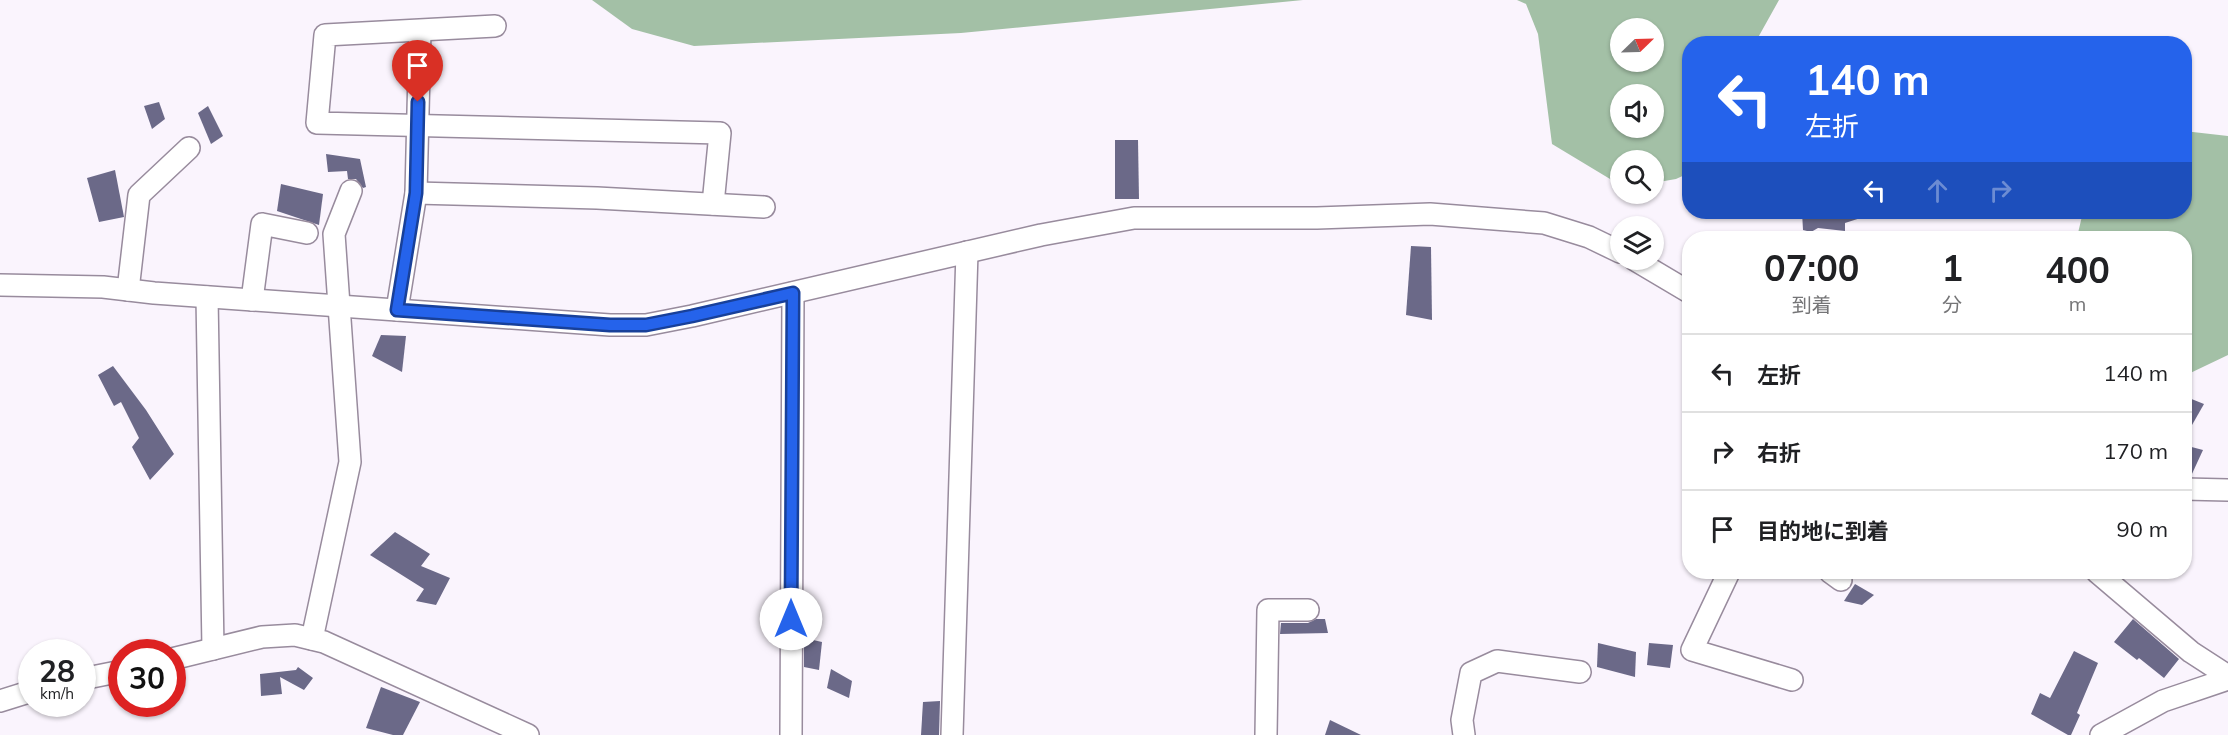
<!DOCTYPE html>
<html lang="ja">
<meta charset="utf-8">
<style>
:root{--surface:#fff;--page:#f6f6f6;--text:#202124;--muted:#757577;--line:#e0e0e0}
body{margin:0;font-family:Mulish,"Noto Sans JP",sans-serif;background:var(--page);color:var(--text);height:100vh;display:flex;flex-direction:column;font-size:22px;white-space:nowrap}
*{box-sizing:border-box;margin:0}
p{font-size:20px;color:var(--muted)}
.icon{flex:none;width:33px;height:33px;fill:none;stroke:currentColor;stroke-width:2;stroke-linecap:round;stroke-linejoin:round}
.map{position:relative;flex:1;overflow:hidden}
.panel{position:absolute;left:1682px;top:231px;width:510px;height:348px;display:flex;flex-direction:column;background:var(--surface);border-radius:24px;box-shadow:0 2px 4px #0004}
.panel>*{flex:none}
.banner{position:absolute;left:1682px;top:36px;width:510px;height:183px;border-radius:24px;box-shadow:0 2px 4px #0004;background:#2563eb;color:#fff;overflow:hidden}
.needle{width:39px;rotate:67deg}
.buttons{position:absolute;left:1610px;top:18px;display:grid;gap:12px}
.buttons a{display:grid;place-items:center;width:54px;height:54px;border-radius:50%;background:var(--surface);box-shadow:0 2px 4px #0004;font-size:30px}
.speed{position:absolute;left:18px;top:639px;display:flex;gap:12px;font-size:30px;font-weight:700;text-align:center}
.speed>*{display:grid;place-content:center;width:78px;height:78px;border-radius:50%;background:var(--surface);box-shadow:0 2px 4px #0004;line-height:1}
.speed small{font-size:15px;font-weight:400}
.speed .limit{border:9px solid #d22;background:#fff;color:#111}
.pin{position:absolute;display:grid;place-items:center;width:51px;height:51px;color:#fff;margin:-62px -26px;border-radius:50% 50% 50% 0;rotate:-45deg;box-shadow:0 0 6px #0007}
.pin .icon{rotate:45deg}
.me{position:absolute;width:66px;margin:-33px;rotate:0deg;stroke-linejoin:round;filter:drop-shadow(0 0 4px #0008)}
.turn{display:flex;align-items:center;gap:21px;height:126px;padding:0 24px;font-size:27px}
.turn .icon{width:78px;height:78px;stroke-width:2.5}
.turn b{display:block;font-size:42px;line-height:51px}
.lanes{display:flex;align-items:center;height:57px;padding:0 24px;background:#0003;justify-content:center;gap:30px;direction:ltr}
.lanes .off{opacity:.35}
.eta{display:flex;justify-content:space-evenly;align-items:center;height:102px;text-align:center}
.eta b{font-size:36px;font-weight:700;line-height:42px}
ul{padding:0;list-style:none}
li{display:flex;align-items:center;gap:18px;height:78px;padding:0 24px;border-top:2px solid var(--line)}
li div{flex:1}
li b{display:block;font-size:22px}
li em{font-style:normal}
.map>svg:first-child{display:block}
</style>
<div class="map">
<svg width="2228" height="735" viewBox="0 0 2228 735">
<rect width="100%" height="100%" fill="#faf4fd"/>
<!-- forest -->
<g fill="#a3c0a6" fill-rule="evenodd">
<path d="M592,0H1303L961,33L694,46L632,29Z"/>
<path d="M1517,0H1779L1755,43L1689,44V173L1676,179L1653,183V160H1620V185L1552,144L1538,34L1526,4ZM1620,28H1653V62H1620ZM1620,94H1653V128H1620Z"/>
<path d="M2184,131L2228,136V355L2184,376V238H2022L2078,233L2083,212H2184Z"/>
</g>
<!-- building -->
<g fill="#6b6988">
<path d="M159,102L165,119L152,129L144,106Z"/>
<path d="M208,106L223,136L211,144L198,113Z"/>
<path d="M1115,140H1138L1139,199H1115Z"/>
<path d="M326,154L360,159L366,187L363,188L356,179H348L347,171L328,172Z"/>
<path d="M115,170L124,217L99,222L87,178Z"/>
<path d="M281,184L323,194L319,225L277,211Z"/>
<path d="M1802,212H1872L1873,214L1845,223V231L1818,228L1811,232L1803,230Z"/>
<path d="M1411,246L1431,247L1432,320L1406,315Z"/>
<path d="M381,335L406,336L402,372L372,356Z"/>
<path d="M113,366L146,410L174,454L150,480L132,447L139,438L121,402L114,406L98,375Z"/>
<path d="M2184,396L2204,404L2184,439Z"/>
<path d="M2184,445L2203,450L2191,476H2184Z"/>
<path d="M395,532L430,554L421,566L450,578L436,605L416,601L424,589L370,555Z"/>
<path d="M1855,584L1874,595L1862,605L1844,601Z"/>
<path d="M1316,619H1325L1328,633L1280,634L1281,623H1308Z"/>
<path d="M2133,619L2179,659L2164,678L2139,658L2137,660L2114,642Z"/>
<path d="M804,638L822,642L819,670L804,667Z"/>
<path d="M1598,643L1636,652L1635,677L1597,667Z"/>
<path d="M1649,643L1673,645L1670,668L1647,665Z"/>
<path d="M2074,651L2098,663L2077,713L2080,715L2071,735H2068L2031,714L2040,693L2050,698Z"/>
<path d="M298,667L313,678L304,690L280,677L282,694L261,696L260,674L296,670Z"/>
<path d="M831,669L852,681L849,698L827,688Z"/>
<path d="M381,687L420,702L403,735H393L366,728Z"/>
<path d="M940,701L939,735H921L923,702Z"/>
<path d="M1330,720L1361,735H1325Z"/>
</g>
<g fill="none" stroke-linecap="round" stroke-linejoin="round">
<!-- minor casing -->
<g stroke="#988b9d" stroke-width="24">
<g id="minor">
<path d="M495,26L325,35L317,123L720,133L713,204"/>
<path d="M416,193L597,198L764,207"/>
<path d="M1635,260L1689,292"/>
<path d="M0,285L103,287L154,293L610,325H646L692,316L1041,235L1134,218H1317L1430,214L1544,223L1589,237L1620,252"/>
<path d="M128,290L139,195L189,148"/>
<path d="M207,297L213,649"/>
<path d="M252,300L262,224L307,233"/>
<path d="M397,310L416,193L420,31"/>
<path d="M2184,489L2228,490"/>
<path d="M1729,572L1692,650L1792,680"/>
<path d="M1830,572L1841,580"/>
<path d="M2097,572L2191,652L2228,676"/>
<path d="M312,639L350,462L334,234L351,191"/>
<path d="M172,659L262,637L295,635L324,642L528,735"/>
<path d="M82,679L122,671"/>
<path d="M0,701L32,691"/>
<path d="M791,735L793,293"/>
<path d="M952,735L967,252"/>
<path d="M1266,735L1268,610H1308"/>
<path d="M1464,735L1462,720L1471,673L1497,661L1580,672"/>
<path d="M2101,735L2163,701L2228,679"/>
</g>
</g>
<!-- minor -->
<use href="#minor" stroke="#fff" stroke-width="21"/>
</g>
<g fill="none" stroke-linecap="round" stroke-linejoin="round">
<!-- route casing -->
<g stroke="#184099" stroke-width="15">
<path id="route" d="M418,102L416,193L397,310L610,325H646L692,316L793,293L791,619"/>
</g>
<!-- route -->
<use href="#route" stroke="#2563eb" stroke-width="10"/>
</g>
</svg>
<div class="buttons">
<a><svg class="needle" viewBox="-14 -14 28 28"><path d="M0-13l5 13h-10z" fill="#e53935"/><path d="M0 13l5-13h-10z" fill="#757577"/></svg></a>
<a><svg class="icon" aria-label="sound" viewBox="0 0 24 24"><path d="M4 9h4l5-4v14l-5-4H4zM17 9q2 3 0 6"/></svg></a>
<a><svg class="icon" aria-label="search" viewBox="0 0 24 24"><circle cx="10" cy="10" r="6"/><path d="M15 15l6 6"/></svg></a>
<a><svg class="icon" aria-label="layers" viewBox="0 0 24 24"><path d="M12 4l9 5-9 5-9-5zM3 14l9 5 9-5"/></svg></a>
</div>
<div class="speed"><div>28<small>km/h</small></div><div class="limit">30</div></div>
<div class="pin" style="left:418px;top:102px;background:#d93025"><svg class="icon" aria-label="arrive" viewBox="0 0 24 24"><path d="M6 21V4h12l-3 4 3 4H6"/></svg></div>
<svg class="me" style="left:791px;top:619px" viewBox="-20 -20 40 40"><circle r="19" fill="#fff"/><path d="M0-13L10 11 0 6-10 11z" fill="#2563eb"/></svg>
<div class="banner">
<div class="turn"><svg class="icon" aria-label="left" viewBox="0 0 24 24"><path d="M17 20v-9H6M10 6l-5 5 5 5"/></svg><div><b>140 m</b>左折</div></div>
<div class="lanes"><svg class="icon" aria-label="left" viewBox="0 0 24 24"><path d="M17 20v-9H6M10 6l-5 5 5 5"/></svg><svg class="icon off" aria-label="ahead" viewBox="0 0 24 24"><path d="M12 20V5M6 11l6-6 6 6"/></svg><svg class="icon off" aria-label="right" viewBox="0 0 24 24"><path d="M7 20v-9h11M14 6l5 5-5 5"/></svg></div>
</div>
<section class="panel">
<div class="eta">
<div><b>07:00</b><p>到着</p></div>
<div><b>1</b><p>分</p></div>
<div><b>400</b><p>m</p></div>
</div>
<ul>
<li><svg class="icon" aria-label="left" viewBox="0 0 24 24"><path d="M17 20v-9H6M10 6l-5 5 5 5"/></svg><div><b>左折</b></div><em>140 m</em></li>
<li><svg class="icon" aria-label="right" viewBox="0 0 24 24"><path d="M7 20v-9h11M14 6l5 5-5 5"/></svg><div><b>右折</b></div><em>170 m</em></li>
<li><svg class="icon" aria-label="arrive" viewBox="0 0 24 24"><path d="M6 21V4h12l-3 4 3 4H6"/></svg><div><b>目的地に到着</b></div><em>90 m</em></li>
</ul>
</section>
</div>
